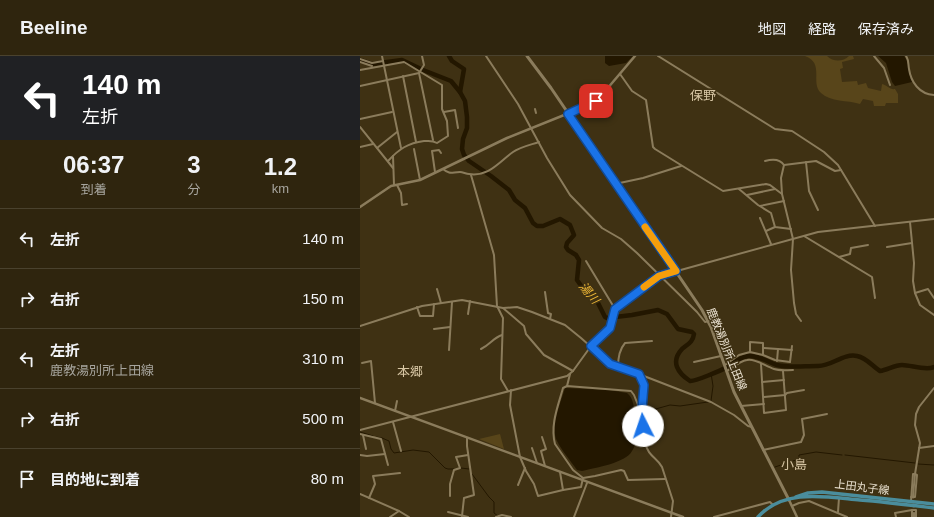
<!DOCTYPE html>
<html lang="ja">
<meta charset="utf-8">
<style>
:root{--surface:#2f250e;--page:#372d17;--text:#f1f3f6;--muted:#a7a59e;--line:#4a422e}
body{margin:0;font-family:Arial,"Noto Sans JP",sans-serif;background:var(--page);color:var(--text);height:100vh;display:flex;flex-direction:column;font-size:15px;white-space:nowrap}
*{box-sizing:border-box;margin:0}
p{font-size:13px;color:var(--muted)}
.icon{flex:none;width:22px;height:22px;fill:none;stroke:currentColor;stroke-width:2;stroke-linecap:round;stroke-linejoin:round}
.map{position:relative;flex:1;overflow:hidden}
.drawer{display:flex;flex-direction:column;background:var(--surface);width:360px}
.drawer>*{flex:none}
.hud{background:#202124;color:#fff;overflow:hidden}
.pin{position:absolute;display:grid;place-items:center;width:34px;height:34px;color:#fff;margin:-17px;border-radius:8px;box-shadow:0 2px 6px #0006}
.me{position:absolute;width:44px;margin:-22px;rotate:356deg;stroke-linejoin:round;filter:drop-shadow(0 0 3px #0008)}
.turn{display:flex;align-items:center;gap:14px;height:84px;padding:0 16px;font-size:18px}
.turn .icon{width:52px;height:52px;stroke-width:2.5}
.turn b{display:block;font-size:28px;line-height:34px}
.eta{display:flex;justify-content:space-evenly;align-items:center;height:68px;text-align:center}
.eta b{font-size:24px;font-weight:600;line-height:28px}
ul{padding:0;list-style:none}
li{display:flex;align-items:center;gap:12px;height:60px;padding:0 16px;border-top:1px solid var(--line)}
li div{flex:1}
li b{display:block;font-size:15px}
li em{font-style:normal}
header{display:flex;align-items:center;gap:24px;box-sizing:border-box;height:56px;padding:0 20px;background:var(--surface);border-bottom:1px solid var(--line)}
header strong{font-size:19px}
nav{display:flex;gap:22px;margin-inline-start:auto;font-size:14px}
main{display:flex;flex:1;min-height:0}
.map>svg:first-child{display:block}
</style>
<header>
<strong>Beeline</strong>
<nav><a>地図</a><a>経路</a><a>保存済み</a></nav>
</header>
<main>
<section class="drawer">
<div class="hud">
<div class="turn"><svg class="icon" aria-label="left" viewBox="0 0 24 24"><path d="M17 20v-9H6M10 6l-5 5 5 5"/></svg><div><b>140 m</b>左折</div></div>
</div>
<div class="eta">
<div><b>06:37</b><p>到着</p></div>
<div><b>3</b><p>分</p></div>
<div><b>1.2</b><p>km</p></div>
</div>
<ul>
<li><svg class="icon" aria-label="left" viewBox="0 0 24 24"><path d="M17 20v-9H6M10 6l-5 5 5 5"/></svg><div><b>左折</b></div><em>140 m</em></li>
<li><svg class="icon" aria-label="right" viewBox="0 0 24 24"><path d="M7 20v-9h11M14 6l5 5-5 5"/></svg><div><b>右折</b></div><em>150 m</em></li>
<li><svg class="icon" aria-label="left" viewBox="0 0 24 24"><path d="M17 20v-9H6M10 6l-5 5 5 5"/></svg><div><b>左折</b><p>鹿教湯別所上田線</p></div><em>310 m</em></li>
<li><svg class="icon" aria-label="right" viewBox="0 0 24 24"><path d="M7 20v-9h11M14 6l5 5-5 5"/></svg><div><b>右折</b></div><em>500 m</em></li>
<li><svg class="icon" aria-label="arrive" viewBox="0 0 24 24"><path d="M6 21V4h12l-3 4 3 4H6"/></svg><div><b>目的地に到着</b></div><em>80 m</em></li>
</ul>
</section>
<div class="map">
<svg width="574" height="461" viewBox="0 0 574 461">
<rect width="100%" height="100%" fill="#3f3113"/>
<!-- green -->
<g fill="#58451a">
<path d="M445,0H467C473,6 483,6 489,0H493L494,3L482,6L483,12L480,13L482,26L497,25L498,29L506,27L508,32L521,35L522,28C527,29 530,34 535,33L538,38V47H526L525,50H514L513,45L503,43L500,48C487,44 471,46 461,37C450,27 465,7 445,0Z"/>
<path d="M140,378L144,393L119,383Z"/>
</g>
<!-- water -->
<g fill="#231700">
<path d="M245,0H273L266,7L249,10L245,7Z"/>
<path d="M518,0H544C549,6 548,17 552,26L535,30L532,26L526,7Z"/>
<path d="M205,332L249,334L267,337C274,342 274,353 275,362C276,373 279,385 272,395C266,407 234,412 222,415L217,414C210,404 202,395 197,385C190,371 201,346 205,332Z"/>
</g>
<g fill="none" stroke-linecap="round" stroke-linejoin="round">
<!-- stream -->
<g stroke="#231700" stroke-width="1">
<path d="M351,317L353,330L351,345"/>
<path d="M284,359L292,354L310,349L320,350L348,346"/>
<path d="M0,376L13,380"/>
<path d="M16,381L22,382L29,385L31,393L34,397L53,394L69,396L85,412L88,413H94"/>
<path d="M485,399L555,407"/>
<path d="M558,408L574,409"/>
<path d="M415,411L439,403V399L456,396L482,399"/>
<path d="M101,412L109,413"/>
<path d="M112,418L129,441L134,446V457L138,460"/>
</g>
<!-- river -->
<g stroke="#231700" stroke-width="4.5">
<path d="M89,0L92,5L104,13L100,36"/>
<path d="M0,4L12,8L42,4L63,14L91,25L100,36L105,45L107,61V72L103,83L102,93L104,99L109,105L131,120L149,134L155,144L165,152L173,167L177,170H183L200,163L210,169L214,179L207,187L206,191L208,194L216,199L219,204L217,224L222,231L236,243L245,261L247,262L272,259L298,254L307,258L318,273L332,276L334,278C333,286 328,288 322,293C310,306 318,317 330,325C334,326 362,314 367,311C374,307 380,301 388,300C398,299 408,306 417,309C430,312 444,310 457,310C471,311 483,297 497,300C507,302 512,310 520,315C527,314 535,309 542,309C551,309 566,315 574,311"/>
</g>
<!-- minor-tunnel -->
<path stroke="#594b2f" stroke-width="2" stroke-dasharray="2 1" stroke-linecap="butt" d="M553,441L554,457"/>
<!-- minor -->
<g stroke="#8b7c5c" stroke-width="2">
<path d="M22,0L41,92"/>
<path d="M126,0L158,48L187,102L210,139L242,172L261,183L277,197L337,256L345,266L349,265"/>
<path d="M298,0L415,73L432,75L464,96L478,109L515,170"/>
<path d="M514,0L524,12L530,29"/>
<path d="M546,0C549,4 548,8 549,13C551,26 559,38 574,39"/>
<path d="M0,3L12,7L23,5"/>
<path d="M0,6L12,10"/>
<path d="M0,14L44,6L82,29V53L87,65L88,80L77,87C72,84 69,85 64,85C48,87 39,93 28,105"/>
<path d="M59,17L73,84"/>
<path d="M260,18L272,35L286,44L293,91L295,93L363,135L406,128L410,129L422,138"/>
<path d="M43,20L56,86"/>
<path d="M0,30L59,17L64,9L62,0"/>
<path d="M175,53L176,57"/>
<path d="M84,56L95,54L98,72"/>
<path d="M0,63L32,56"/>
<path d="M0,71L33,112"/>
<path d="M0,91L13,88"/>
<path d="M17,92L37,76"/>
<path d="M54,93L60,124"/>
<path d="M33,100L34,129"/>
<path d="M405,105C412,103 420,103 424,109"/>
<path d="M446,106L449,135L458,154"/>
<path d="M83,113C90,119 92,116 100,116C103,116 106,118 109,118C129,121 139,106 153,96C160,91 170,89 179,86"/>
<path d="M75,116L72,95L79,94L81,97"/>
<path d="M111,119L134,199L137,250L143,262L141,323L148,335"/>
<path d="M255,128L283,122L321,110"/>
<path d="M37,129L41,137L42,149L47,148"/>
<path d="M379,133L398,149L411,157L415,171L431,173"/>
<path d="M387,139L415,133"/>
<path d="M400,150L424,145"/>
<path d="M400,162L411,188"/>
<path d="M550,166L554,207L553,225L555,237L560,249L574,259"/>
<path d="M406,175L415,171"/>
<path d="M444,180L512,221L515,242"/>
<path d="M527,191L552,187"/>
<path d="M479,201L490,198L491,192L508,189"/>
<path d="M226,205L255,253"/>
<path d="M77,233L81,247"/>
<path d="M185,236L188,257L191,258L190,263"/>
<path d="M555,237L568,233L574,242"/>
<path d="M57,251L60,260H73L74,248"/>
<path d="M143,252L164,270L166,278L184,299L213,315"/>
<path d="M108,258L110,245"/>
<path d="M441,265L436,258L434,247L431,214L433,183L422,138L421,122L424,109L456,105L475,115L481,114"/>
<path d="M0,270L62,250L102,244L143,252L157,251L172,256L205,269L221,282L248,306L253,310L271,315L351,346L374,359L388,370L392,371"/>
<path d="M74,273L90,271"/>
<path d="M404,292L432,294"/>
<path d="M121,293C131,288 133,282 142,279"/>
<path d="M89,294L92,246"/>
<path d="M390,295V286L403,287V299"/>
<path d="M417,305L418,293"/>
<path d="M334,306L361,300"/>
<path d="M2,307L11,305L15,347"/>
<path d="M401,308L404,357L426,354L423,315"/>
<path d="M365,309L379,299L390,296L403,299L415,304L430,306L432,290"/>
<path d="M258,311C258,302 259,294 265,287L292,285"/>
<path d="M367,315C373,311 380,305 387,304C395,302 405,310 414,313C420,315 426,314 433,314"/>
<path d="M280,319C287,330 282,340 282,352C281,363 283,376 285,386C288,401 297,401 302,411L313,445L311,461"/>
<path d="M402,326L424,324"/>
<path d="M207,330L210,318"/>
<path d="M151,334L150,349L160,401L166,415L174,428L178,440L203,434L200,416"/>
<path d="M404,341L425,339L427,337L444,334"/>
<path d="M381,350L404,348"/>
<path d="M35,355L37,345"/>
<path d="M33,366L41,395"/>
<path d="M0,374L207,320L213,315L231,290L250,272L255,253L299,220L458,176L574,163"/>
<path d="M0,378L21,383L28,409"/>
<path d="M3,379L6,393"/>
<path d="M182,381L186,393L181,395L185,410"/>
<path d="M172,392L177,407"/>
<path d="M559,392L574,390"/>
<path d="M403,394L441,386L444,379L442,363L467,358"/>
<path d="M0,399L7,400L25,398"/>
<path d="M223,422L213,414L195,388C190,369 198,350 203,332L207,330L271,335L274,339L280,354L282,355"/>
<path d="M158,429L165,412"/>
<path d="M203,434L221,431L223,422L235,420L261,414L264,415L268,424L305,423"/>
<path d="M0,438L39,455L49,461"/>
<path d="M90,440V428L94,414L100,412L96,401L108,399"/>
<path d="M553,440L555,418"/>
<path d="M551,441H555L557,419L555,418"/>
<path d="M9,442L15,428L13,420L40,417"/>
<path d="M551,445L553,418H555L560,387L555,369L556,358L559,351L574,332"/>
<path d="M432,450L439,447L449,445L487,461"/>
<path d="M552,454V461"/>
<path d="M88,456L108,461"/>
<path d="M478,456L479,442"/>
<path d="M554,457V461"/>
<path d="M102,460L104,442L114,439L107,390V382"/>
<path d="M30,461L39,455"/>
<path d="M136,461L142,459L151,461"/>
<path d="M214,461L227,427"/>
<path d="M354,461L410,446L413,449"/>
<path d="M536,461L535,457L552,454H556V461"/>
</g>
<!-- tertiary -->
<g stroke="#8b7c5c" stroke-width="2.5">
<path d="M0,151L31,130L60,124L147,82L234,47L241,40L275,0"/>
<path d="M0,342L323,461"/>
<path d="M429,444L437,461"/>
</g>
<!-- secondary -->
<path stroke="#8b7c5c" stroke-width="3" d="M167,0L191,32L342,254L351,271L374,336L429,444"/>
<!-- primary -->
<g stroke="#4a8d9c" stroke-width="3.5">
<path d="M436,441L448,437L462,436L574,448"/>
<path d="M398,461C424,432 467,441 500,444C525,446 549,449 574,452"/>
</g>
</g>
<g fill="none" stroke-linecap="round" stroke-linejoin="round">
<!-- route casing -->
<g stroke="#114b97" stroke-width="10">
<path id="route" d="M236,45L208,58L316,215L299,220L255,253L250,272L231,290L250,308L279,318L284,329L282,353L283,370"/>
</g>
<!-- route -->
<use href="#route" stroke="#1a73e8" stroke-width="7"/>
<!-- slow -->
<path stroke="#f59e0b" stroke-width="7" d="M284,231L299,220L316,215L285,171"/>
</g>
<g text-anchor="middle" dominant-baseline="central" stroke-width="3" stroke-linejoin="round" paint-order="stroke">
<!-- street labels -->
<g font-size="11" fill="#eae1d0" stroke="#3f3113">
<text transform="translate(367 293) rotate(68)">鹿教湯別所上田線</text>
<text transform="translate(502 431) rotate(7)">上田丸子線</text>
</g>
<!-- water labels -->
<g font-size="12" font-style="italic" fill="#ecb636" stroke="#3f3113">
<text transform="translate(229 237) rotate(50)">湯川</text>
</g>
<!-- quarter labels -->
<g font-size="13" fill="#d6c5a3" stroke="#3f3113">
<text x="343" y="39">保野</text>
<text x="50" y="315">本郷</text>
<text x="434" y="408">小島</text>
</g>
</g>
</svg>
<div class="pin" style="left:236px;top:45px;background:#d93025"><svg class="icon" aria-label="arrive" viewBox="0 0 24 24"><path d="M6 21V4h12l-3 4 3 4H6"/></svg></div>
<svg class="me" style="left:283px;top:370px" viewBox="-20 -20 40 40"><circle r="19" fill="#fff"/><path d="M0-13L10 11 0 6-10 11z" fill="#1a73e8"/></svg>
</div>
</main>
